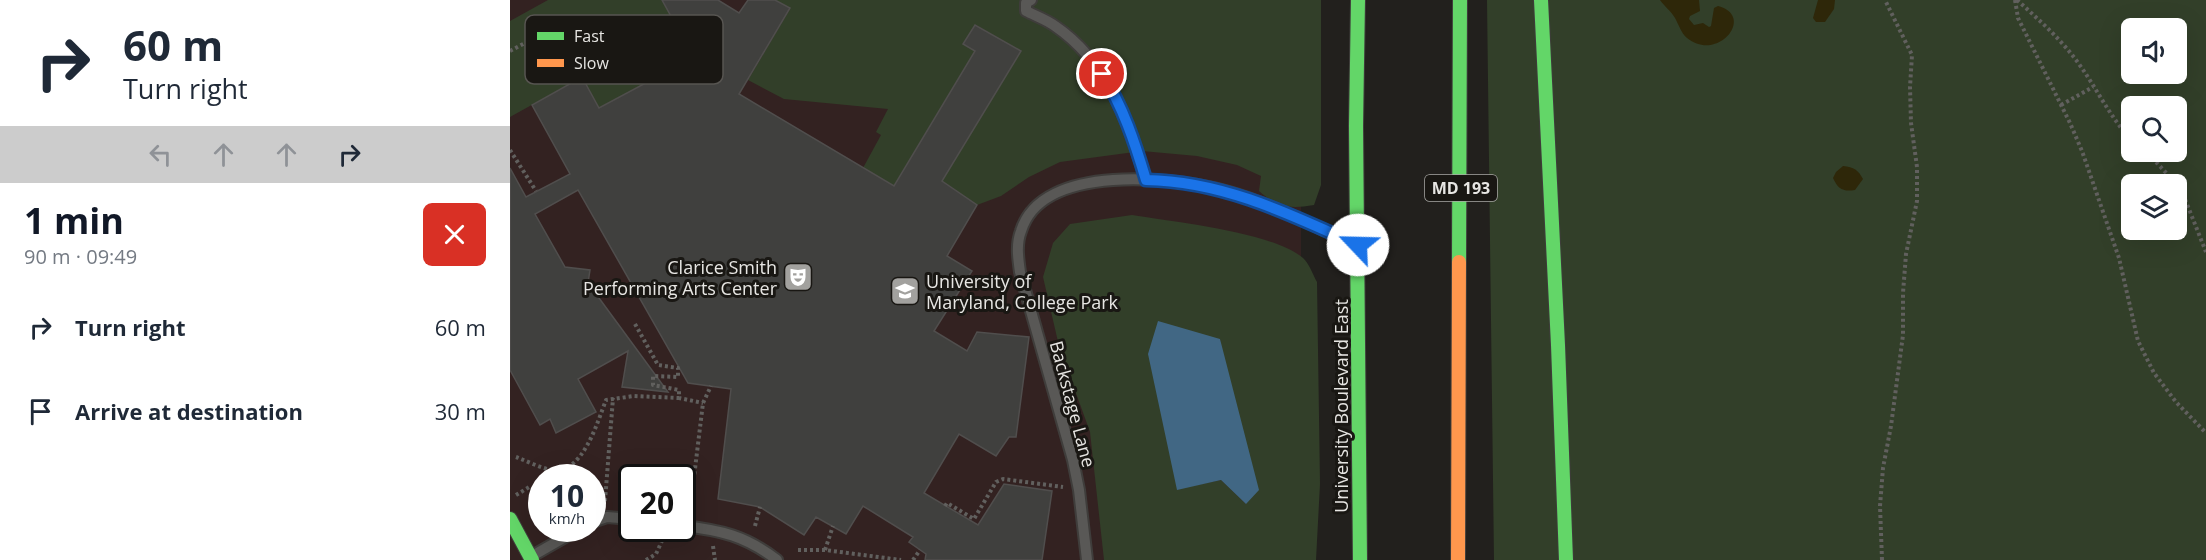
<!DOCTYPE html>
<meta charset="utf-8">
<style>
:root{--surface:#fff;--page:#f6f6f7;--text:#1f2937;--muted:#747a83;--accent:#111827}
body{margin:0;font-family:"Open Sans",sans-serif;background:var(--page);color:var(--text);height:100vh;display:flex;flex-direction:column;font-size:22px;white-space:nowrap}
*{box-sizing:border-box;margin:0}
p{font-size:20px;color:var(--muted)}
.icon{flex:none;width:33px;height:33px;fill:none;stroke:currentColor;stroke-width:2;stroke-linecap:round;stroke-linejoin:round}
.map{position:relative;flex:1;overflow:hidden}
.side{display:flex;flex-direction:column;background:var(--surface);width:510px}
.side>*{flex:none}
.top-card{background:#fff;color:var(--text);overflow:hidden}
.buttons{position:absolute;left:1611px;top:18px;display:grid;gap:12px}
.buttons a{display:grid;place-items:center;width:66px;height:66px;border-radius:9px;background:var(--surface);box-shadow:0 6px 24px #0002;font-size:30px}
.speed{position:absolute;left:18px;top:464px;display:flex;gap:12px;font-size:30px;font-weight:700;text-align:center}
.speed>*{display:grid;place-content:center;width:78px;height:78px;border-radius:50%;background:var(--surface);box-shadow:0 6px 24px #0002;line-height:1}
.speed small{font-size:15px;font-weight:400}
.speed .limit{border:3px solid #111;border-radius:9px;background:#fff;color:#111}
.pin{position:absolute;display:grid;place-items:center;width:51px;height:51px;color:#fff;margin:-26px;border:3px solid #fff;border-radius:50%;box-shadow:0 2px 6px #0007}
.me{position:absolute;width:66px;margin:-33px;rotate:294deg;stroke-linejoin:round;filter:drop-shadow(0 0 4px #0008)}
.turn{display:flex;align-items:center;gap:21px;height:126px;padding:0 24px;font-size:27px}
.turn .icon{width:78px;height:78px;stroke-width:2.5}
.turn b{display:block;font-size:42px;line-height:51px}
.lanes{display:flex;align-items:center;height:57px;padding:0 24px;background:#0003;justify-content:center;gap:30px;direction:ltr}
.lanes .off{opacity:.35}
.round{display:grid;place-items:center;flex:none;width:63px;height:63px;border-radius:9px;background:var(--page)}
.head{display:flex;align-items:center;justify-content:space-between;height:102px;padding:0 24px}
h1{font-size:36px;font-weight:700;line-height:45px;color:var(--accent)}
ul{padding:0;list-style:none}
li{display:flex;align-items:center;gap:18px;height:84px;padding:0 24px}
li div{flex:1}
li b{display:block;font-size:22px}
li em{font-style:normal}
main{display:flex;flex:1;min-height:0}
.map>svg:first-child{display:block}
</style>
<main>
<section class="side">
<div class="top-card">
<div class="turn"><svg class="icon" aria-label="right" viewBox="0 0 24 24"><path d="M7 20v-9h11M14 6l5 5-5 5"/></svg><div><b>60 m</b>Turn right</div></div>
<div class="lanes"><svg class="icon off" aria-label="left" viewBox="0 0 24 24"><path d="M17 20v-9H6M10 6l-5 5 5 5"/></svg><svg class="icon off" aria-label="ahead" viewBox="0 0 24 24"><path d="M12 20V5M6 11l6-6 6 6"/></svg><svg class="icon off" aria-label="ahead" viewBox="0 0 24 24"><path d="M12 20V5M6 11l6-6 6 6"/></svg><svg class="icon" aria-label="right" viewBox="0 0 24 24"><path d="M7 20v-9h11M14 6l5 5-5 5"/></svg></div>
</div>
<div class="head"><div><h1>1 min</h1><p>90 m · 09:49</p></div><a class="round" style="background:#d93025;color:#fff"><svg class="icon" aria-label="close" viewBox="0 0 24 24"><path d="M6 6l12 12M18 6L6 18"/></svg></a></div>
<ul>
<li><svg class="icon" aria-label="right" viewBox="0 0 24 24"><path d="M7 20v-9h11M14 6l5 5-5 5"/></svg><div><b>Turn right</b></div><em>60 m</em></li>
<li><svg class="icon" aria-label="arrive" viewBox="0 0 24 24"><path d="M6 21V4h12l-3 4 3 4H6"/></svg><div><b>Arrive at destination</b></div><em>30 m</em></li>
</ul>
</section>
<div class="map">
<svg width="1696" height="560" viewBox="0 0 1696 560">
<rect width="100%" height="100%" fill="#22201d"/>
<!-- education -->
<path fill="#332221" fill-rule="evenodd" d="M0,0H791V560H0ZM32,477H82V528H32ZM122,477H172V528H122Z"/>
<!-- green -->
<g fill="#323f29" fill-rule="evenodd">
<path d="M38,0H152L169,31L150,61L162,69L89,108L72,77L0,117V21Z"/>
<path d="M265,0H811V185L804,205C780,209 768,208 749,191L751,176L727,165L687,156L632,151L550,162L519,177L491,196L467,205L432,181L510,51L466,25L454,44L465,51L384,186L353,168L371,135L366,132L378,109L274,99L238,80L280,9Z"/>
<path d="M977,0H1696V560H984ZM1622,28H1666V74H1622ZM1622,106H1666V152H1622ZM1622,184H1666V230H1622Z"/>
<path d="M622,215C664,222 763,232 793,258C799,263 803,275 807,282L810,484L806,560H594L580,432L549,346L533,277L543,243L560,224ZM710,339L736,504L711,480L667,489Z"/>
</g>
<!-- sand -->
<g fill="#2e2709">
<path d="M1150,0H1189L1190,11L1180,16L1179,19L1184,25L1193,23L1199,27L1201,26L1204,8L1208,6C1246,16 1208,63 1177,38C1171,33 1169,25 1165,18C1161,11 1154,6 1150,0Z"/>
<path d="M1308,0H1325L1324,9L1315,22H1306L1303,18Z"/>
<path d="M1333,166C1344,167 1348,170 1353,179L1345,190C1333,192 1328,189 1323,178L1326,172Z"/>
</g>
<!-- water -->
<path fill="#416784" d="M648,321L710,339L749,490L736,504L711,480L667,490L638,354Z"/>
<!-- building -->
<path fill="#40403e" stroke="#504e4d" stroke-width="1.5" d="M152,0H208L229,13L238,0H265L280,8L229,94L384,186L465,51L453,44L465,25L511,51L432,181L467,205L437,256L462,271L424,331L457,351L467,332L519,337L506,437H499L486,456L449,434L414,493L468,525L494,484L542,491L532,560H415L416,554L399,542L403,537L353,506L336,534L306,517L294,535L250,507L208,499L221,389L178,383L68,190L25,214L55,267L80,270L78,283L158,392L112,387L118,351L68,379L86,412L46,433L40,419L30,425L0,370V168L16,197L60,174L22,105L72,77L89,108L162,69L149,62L169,31Z"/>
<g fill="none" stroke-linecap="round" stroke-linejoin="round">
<!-- lane casing -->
<g stroke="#3f3d3b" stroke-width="14">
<g id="lane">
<path d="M521,0L516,3V11C526,16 537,20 545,26C598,62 618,122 636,180"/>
<path d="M82,522L97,517L122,519"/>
<path d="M172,526C211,530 236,536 267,560"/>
<path d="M22,556L71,528"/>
<path d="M577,560L569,490L563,460L510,272C508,258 506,244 511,231C532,162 666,177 719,192C761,204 802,225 842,243"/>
</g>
</g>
<!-- fast casing -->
<g stroke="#3f3d3b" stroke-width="16">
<g id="fast">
<path d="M848,0L846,126L850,560"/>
<path d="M1031,0L1048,345L1056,560"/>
<path d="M949,262L950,0"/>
<path d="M0,519L22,560"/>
</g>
</g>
<!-- slow casing -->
<g stroke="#3f3d3b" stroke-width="16">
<path id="slow" d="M948,560L949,262"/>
</g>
<!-- path -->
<g stroke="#61605e" stroke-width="4" stroke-dasharray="3 3" stroke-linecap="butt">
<path d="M1505,0L1508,18L1560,123L1572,151L1609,258L1628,341L1644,373L1666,402L1696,433"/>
<path d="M1507,0C1529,20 1551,39 1569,64C1587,89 1600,117 1622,141"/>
<path d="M0,51L26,37L96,19L131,26L161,43"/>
<path d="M1551,105L1583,87"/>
<path d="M0,150L26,191"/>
<path d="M1631,152L1647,163L1671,189L1696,252"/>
<path d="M125,324L148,365L168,368V377L143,376V385L169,390V398L193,403"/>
<path d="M6,457C17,461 30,468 42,470C73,474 87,423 96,400L124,396L169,398"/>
<path d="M6,495L21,486"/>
<path d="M95,501L103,398"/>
<path d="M435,506L437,503L464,519L486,482L493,479L553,487"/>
<path d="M180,510L193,403L201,386"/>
<path d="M245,526L250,507"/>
<path d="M203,546L205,560"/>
<path d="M288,550H315L391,560"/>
<path d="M315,550L323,526"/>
<path d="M136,560L146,554L156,532"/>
<path d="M403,560L410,550"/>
<path d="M1372,560L1370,506L1373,468L1381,426L1393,335V293L1396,254L1407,201V167L1401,123L1400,87L1402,55L1375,0"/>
</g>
<!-- lane -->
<use href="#lane" stroke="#595856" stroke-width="10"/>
<!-- fast -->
<use href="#fast" stroke="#63d668" stroke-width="14"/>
<!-- slow -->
<use href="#slow" stroke="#ff974d" stroke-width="14"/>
</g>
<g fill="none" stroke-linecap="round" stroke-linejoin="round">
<!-- route casing -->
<g stroke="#114b97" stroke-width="15">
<path id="route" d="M592,74C613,106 625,143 636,180C712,181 780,214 848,245"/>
</g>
<!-- route -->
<use href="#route" stroke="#1a73e8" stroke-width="10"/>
</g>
<!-- icons -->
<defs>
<g id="theatre-square" transform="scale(1.5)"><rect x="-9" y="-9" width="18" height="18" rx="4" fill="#a2a19e" stroke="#191713"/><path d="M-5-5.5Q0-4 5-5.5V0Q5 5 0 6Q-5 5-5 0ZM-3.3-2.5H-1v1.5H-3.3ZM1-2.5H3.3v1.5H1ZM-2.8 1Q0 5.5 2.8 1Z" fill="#fff"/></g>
<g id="university-square" transform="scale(1.5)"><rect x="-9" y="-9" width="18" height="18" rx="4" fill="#a2a19e" stroke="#191713"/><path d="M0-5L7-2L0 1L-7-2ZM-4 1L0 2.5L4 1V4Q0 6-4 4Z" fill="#fff"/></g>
</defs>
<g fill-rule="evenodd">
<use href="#theatre-square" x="288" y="277"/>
<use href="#university-square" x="395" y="291"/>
</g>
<g text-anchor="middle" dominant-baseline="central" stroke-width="6" stroke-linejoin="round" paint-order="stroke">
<!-- shield labels -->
<rect fill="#191713" stroke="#a9a8a5" stroke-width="1.5" x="915" y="175" width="72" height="26" rx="4.5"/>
<g font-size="16" font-weight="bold" fill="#e7e6e3">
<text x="951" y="188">MD 193</text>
</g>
<!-- poi labels -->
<g font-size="18" fill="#e7e6e3" stroke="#191713" text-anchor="end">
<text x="267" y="267">Clarice Smith<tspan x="267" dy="21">Performing Arts Center</tspan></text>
<text x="416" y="281" text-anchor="start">University of<tspan x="416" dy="21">Maryland, College Park</tspan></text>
</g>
<!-- street labels -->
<g font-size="18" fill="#e7e6e3" stroke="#191713">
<text transform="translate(563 404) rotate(75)">Backstage Lane</text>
<text transform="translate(831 406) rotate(-90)">University Boulevard East</text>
</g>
</g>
<!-- legend -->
<rect x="15" y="15" width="198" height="69" rx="9" fill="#191713" stroke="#575551" stroke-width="1.5"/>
<rect x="27" y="32" width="27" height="8" fill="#63d668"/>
<rect x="27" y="59" width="27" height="8" fill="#ff974d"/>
<g font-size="16" fill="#e7e6e3">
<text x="64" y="42">Fast</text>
<text x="64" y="69">Slow</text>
</g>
</svg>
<div class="buttons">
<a><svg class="icon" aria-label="sound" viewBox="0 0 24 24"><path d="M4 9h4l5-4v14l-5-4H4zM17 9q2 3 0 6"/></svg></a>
<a><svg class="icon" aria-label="search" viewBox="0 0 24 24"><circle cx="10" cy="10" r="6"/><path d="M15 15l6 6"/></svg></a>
<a><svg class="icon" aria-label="layers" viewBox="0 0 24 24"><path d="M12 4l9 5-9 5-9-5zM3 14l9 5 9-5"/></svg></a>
</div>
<div class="speed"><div>10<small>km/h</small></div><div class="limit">20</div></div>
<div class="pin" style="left:592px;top:74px;background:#d93025"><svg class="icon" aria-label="arrive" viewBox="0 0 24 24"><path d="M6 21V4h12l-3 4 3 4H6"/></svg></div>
<svg class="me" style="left:848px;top:245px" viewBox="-20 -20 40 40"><circle r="19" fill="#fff"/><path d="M0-13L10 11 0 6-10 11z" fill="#1a73e8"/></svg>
</div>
</main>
